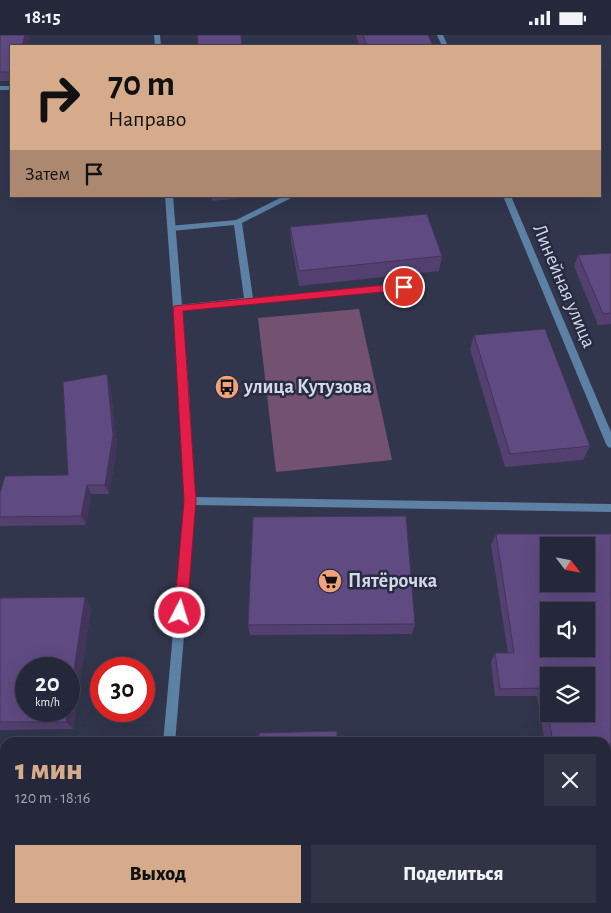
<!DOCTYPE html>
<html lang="ru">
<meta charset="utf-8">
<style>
:root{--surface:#25283a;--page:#313445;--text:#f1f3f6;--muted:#a3a6af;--line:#424454;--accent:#d6ab8b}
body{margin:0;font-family:"Alegreya Sans",sans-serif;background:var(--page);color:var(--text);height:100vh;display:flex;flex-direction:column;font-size:19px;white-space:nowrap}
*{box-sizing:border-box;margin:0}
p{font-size:16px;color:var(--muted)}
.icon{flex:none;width:28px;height:28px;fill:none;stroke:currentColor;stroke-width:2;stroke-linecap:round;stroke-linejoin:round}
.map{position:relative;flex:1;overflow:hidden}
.side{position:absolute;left:0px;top:702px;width:611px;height:176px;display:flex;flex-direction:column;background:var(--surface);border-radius:15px 15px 0 0;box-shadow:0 5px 20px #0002,0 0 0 1px var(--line)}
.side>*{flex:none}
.banner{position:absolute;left:10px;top:10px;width:591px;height:152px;border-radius:0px;box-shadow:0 5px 20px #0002,0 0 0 1px var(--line);background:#d6ab8b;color:#111;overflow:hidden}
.needle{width:32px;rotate:122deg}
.buttons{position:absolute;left:540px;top:502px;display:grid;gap:10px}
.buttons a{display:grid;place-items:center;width:55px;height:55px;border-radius:0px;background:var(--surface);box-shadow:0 5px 20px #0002,0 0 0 1px var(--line);font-size:25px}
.speed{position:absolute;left:15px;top:622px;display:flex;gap:10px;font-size:25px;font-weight:700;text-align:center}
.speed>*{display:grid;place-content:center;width:65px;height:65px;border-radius:50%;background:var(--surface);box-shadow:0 5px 20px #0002,0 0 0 1px var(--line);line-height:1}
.speed small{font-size:12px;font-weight:400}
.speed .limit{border:8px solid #d22;background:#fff;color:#111}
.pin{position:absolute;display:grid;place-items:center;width:42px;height:42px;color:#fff;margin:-21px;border:2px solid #fff;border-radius:50%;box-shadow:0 1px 5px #0007}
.me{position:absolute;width:55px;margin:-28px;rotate:5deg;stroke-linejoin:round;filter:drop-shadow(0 0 4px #0008)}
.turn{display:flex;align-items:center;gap:18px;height:105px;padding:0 15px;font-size:22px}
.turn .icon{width:65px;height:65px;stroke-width:2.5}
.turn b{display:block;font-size:35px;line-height:42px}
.then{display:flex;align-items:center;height:48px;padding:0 15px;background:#0003;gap:10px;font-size:19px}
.round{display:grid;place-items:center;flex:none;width:52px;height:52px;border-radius:0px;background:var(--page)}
.summary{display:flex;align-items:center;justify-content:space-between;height:85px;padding:0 15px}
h1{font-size:30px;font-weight:800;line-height:38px;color:var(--accent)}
.button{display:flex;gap:10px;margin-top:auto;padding:10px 15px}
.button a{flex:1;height:58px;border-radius:0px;background:var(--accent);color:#111;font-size:20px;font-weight:800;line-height:58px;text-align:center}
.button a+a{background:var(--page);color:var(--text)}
.status{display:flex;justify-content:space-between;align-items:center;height:35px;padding:0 25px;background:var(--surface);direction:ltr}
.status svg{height:14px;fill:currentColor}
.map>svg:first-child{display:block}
</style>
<div class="status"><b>18:15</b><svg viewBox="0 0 49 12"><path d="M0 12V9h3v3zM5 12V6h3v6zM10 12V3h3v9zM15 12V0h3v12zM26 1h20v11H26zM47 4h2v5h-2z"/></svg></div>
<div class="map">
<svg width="611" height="878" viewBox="0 0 611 878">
<rect width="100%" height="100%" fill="#31364d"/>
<!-- green -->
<path fill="#735271" d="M359,274L392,425L276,437L258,283Z"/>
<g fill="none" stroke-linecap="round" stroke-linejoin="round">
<!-- lane -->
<g fill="#5c81a4" fill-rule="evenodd">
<rect x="0" y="51" width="11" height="4"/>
<path d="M284,161H295L242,188L253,263L404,248L408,251L407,253L175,275L174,273L175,271L178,270L244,263L234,190L172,196L169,195V191L236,185Z"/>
</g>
<!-- street -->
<g fill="#5c81a4" fill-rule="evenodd">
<path d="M154,0H160L161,11H155Z"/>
<path d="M437,0H443L448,11H442Z"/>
<path d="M165,161H173L189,356L195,462L611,469V477L195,470L175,708H163L185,466L179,356Z"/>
<path d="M503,161H511L611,397V413L608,412L606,409Z"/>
<rect x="0" y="726" width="5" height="12"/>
<rect x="147" y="874" width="14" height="4"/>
</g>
</g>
<!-- wall -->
<g fill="#534070">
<path d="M0,0L11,11V46H0Z"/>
<path d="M356,0H428L433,11H359Z"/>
<path d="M211,161H261L212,166Z"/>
<path d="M290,192L442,221L439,236L299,251L291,207Z"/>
<path d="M611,218V289L598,290L574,231L578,220Z"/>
<path d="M474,300L590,411L583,425L505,432L470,314Z"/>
<path d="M110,350L117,410L109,459H91L86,490L0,491V458L68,440Z"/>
<path d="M496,499H611V747H606V708H545L537,661H495L491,627L495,618H508L491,510Z"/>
<path d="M85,562L91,573L73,694L0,695V563Z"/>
<path d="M415,589L412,599L250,600L248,590Z"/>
</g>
<!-- shaded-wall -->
<g fill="#43345b">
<path d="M25,0H30L27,11H22Z"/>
<path d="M107,339L110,350L117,410L109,459L105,450Z"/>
<path d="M87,450L91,459L86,490L81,481Z"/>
<path d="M85,562L91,573L73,694L66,687L67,676H69V668Z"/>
<path d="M31,874H40L39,878H31Z"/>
</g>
<!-- building -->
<g fill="#604a82" stroke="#43345b" fill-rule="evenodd">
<path d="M0,0H25L22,11H11V37H0Z"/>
<path d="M197,0H241L242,11H198Z"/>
<path d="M363,0H428L433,11H367Z"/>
<path d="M427,179L442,221L299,236L290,192Z"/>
<path d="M611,218V278L603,279L578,220Z"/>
<path d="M545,294L590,411L510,419L474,300Z"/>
<path d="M107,339L113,400L105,450H87L81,481L0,482V458L5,441L68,440L63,347Z"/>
<path d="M406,481L415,589L248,590L253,482Z"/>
<path d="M496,499H611V742H606V708H553L544,653L500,654L495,618H514ZM549,511H586V549H549ZM549,576H586V614H549ZM549,641H586V679H549Z"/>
<path d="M85,562L69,668V634H26V676H67L66,687H0V563Z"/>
<path d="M337,696V708H259V698Z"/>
<path d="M0,825H5V874H31V878H0Z"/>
<path d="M360,874H453L454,878H360Z"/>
</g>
<!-- route -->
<path fill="#e11d48" stroke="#92132f" d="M404,248L409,252L404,255L183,276L196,466L187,578L185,582L180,583L176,582L174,578L184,466L173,273L174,271Z"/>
<!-- icons -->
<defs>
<g id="bus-disc" transform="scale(1.25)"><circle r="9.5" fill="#f0a27b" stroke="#272c42"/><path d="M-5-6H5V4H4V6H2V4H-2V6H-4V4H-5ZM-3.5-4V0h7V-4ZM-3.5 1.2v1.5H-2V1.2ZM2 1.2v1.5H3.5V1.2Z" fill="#111"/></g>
<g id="supermarket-disc" transform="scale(1.25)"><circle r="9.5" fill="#f0a27b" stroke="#272c42"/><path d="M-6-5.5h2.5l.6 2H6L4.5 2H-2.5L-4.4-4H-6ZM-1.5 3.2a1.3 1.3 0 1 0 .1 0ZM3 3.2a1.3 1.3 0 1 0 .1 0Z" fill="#111"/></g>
</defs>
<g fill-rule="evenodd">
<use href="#bus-disc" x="227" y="352"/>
<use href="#supermarket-disc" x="330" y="546"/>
</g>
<g text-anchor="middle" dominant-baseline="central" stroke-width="5" stroke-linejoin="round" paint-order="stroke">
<!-- street labels -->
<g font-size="20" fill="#d4d8e7" stroke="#272c42">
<text transform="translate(564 251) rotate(67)">Линейная улица</text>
</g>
<!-- poi labels -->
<g font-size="20" font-weight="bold" fill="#d4d8e7" stroke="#272c42" text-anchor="start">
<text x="244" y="352">улица Кутузова</text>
<text x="348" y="546">Пятёрочка</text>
</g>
</g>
</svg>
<div class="buttons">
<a><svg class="needle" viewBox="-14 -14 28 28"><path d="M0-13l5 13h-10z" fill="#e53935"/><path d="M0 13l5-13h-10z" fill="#a3a6af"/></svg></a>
<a><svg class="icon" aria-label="sound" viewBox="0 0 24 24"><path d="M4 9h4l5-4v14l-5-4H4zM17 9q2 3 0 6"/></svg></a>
<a><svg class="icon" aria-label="layers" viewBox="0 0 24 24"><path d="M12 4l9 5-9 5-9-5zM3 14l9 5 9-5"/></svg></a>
</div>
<div class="speed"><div>20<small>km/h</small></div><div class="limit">30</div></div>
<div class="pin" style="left:404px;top:252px;background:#d93025"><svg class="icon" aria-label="arrive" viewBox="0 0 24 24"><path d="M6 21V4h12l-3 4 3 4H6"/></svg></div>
<svg class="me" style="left:180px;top:578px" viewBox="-20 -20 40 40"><circle r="17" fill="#e11d48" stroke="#fff" stroke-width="3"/><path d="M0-11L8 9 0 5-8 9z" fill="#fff"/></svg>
<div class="banner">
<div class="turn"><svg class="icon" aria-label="right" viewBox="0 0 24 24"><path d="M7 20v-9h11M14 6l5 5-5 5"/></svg><div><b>70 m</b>Направо</div></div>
<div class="then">Затем<svg class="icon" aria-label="arrive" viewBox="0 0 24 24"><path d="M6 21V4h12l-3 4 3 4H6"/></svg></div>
</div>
<section class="side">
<div class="summary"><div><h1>1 мин</h1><p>120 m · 18:16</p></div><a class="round"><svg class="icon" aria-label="close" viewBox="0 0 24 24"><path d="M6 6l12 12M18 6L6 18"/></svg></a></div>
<div class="button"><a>Выход</a><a>Поделиться</a></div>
</section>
</div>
